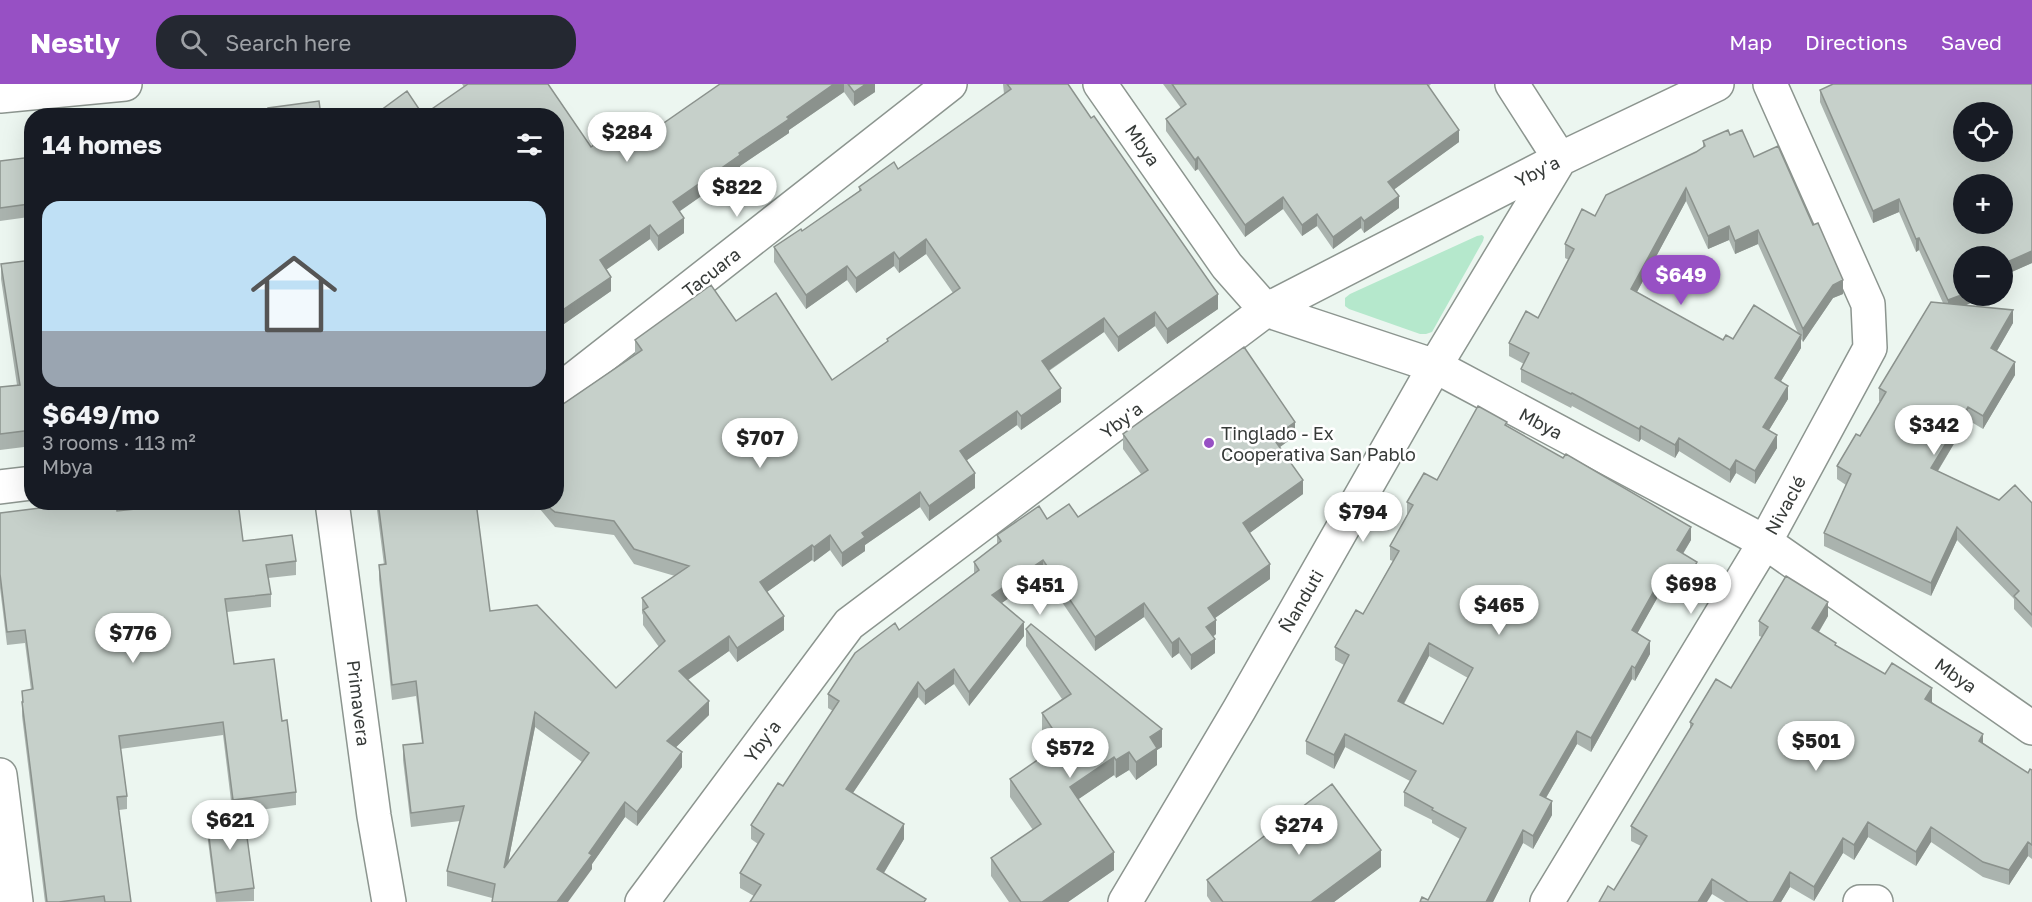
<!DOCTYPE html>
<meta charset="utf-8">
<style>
:root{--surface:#171b24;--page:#242831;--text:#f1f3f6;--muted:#9ea1a6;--line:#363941;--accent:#9750c4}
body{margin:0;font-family:"Golos Text",sans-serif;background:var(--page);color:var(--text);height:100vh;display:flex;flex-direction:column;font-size:22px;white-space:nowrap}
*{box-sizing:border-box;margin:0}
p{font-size:20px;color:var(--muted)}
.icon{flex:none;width:33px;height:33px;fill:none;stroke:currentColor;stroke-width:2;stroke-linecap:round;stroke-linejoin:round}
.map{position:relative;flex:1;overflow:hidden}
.panel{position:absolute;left:24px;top:24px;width:540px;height:402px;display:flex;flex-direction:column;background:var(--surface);border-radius:24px;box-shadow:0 6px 24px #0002}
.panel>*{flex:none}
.fabs{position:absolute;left:1953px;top:18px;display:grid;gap:12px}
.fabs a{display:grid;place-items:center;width:60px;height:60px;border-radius:50%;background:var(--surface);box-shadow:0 6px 24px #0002;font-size:30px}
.price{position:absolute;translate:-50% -51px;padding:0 14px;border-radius:21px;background:#fff;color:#222;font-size:20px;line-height:39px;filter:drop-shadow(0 2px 3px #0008)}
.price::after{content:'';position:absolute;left:50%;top:36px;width:18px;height:14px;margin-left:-9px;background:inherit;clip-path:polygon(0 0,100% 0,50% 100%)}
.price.selected{background:var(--accent);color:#fff}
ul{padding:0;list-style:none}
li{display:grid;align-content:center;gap:12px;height:318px;padding:0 18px}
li+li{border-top:2px solid var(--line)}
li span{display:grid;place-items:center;height:186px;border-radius:18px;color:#555}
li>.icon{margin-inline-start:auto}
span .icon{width:108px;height:108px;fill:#fffc;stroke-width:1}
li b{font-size:26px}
h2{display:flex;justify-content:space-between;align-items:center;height:72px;padding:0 18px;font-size:26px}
header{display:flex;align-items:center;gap:36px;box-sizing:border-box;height:84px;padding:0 30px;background:var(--accent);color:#fff}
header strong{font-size:28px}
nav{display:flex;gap:33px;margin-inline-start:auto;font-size:21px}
.search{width:420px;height:54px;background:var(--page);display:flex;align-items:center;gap:15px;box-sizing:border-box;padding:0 21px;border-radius:24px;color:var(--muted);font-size:22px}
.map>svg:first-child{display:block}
</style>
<header>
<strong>Nestly</strong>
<div class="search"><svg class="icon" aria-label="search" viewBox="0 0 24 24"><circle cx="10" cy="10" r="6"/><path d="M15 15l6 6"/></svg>Search here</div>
<nav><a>Map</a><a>Directions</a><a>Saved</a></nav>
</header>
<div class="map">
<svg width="2032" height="818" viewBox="0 0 2032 818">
<rect width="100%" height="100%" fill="#ecf6f0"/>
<path fill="#b5e8cc" d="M1482,151L1484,153L1483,157L1432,248L1426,250H1420L1349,225L1345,222V214L1350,210L1477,152Z"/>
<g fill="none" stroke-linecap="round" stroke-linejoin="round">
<defs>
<path id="street" d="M1100,0L1227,182L1266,226L1435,282L1765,458L2032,644
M556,309L950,0
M0,403L32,399
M332,418L374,732L389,818
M642,818L849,540L1266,226L1560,75L1717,0
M1125,818L1239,626L1435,282L1560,75L1512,0
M1547,818L1765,458L1870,264L1868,220L1770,0
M1860,818H1876"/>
<path id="secondary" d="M0,12L125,0
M0,691L16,818"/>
</defs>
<use href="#street" stroke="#8c958f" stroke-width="36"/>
<use href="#secondary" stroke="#8c958f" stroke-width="36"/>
<use href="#street" stroke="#fff" stroke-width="33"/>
<use href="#secondary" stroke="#fff" stroke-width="33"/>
</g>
<path fill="#aab3ae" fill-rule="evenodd" d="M462,0H548L591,63L620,62L655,45L720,0H875V8L854,22L844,8L789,46V49L740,82V85L679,127L684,149L658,167L650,155L606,186L611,207L564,240L556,228V32L423,31L464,3Z
M1003,0H1068L1218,225L1167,260L1155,242L1118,268L1104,248L1049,287L1061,318L1021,346L1017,341L967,376L975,404L929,437L920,423L865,461V467L842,483L830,466L814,478L812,476L767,508L784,546L737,578L729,567L688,596L709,631L676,663L682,683L637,742L625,733L592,780V785L492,814L447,802V787L460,737L411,743L403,676V661L422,659L416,612L392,616L379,496V481H384L376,418H476L490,527L616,604L659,563L643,541V531L642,529V514L675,492L634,480L614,451L555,443L534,418H556V325L635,270V256L736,237L832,296L887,258V255L953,209L926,170L899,189L894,182L856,209L847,196L806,225L774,178V163L802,147L859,107V103L898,85L1004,10ZM535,643L582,678L508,779Z
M1163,0H1431L1429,2L1459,58L1394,105L1399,124L1364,149L1361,144L1333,165L1317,142L1302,152L1283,125L1245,153L1198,85L1195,87L1166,47V35L1181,24Z
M2032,0V179L2009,189V202L1965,221L2013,239L1997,267L2015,291L1983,345L1968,336L1938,387L1999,416L2032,419V544L2014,525V515L1957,456L1931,512L1824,462V449L1846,401L1837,395V382L1860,352L1880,318L1879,317V304L1943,219L1919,166L1916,168L1899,128L1873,139L1820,18V6Z
M1730,51L1754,73L1843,210L1833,214L1803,258L1801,255V264L1781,297L1788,315L1769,346L1777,364L1755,400L1736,389L1730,399L1679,367L1675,374L1641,355L1639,358L1572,322L1571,324L1521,298V285L1524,280L1509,272V259L1538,234L1569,176L1565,174V160L1595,132L1703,64V57ZM1686,117L1708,165L1729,156L1735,170L1758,160L1798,249L1723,256L1637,208Z
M32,73V114H28L29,133L0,137V77Z
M32,176V362L0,366V303L17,301L1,195V180Z
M1507,342L1691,456L1683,470L1697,492L1684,514L1664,502L1637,549L1650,570L1635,597L1632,595L1591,668L1577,660L1546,714L1552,731L1533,765L1523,759L1493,818H1420L1428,816L1460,755L1432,739V736L1404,722V708L1410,697L1345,663L1334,685L1306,670V657L1344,581L1335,576V563L1363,530L1393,477L1390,476V462L1407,431V418L1437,396ZM1429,572L1468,594L1443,640L1404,620Z
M1123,350L1295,352L1280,363L1303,410L1249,449L1270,495L1215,534L1216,550L1213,553L1215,569L1191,586L1179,569L1172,574L1144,533L1095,567L1043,490L1001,519L1024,552L969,622L954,600L925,621L918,613L853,709L904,755L884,789L926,818L754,812L740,804V789L758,760L751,755V741L783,702L833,627L828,624V610L899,546L974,489V478L997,460V451L1047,435L1078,433L1141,390L1123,365Z
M71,418H116L117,427L243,457L296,477V491L268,494L271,510V523L227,528L234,580L282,637L296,708V721L244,728L254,804V817L216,818L206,742V729L232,725L223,651L120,665L127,712V725L119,726L131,818H45L22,632V607L31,606L25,559L7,561L0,504V429L71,420Z
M1828,532L1819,548L1836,562L1932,618L1983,659L2028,689L2032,686V775L2028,772L2009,801L1983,793L1931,758L1916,782L1868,753L1854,776L1843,769L1814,817L1790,803L1781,818H1725L1712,810L1614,806L1641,762L1631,757V742L1690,646V638L1731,604L1762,553L1759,552V537Z
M1026,545L1162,663L1157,666V681L1136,696L1129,686L1116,694L1114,691L1078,715L1114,786L1068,818H1009L991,792V774L1033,746L1010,713V695L1054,665L1042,647V629L1062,615L1026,562Z
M1381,783L1334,818H1211L1207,812V796Z"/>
<path fill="#8b928d" d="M834,0H844V8L789,46V49L740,82V85L673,132V118L787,33Z
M866,0H875V8L854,22V8Z
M1459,46V58L1388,110V98Z
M1198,73V85L1195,87V76Z
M1686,104V117L1631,219V205Z
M1399,112V124L1364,149V137Z
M1283,113V125L1245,153V141Z
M1899,115V128L1873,139V127Z
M1317,130V142L1302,152V141Z
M1361,133V144L1333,165V153Z
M684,134V149L658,167V152Z
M650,141V155L600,190V176Z
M1729,142V156L1708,165V152Z
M1758,146V160L1735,170V157Z
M1919,154V166L1916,168V155Z
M926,155V170L899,189V175Z
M2032,167V179L2005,191V179Z
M894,168V182L856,209V194Z
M847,182V196L806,225V211Z
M2009,190V202L2002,205V193Z
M611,193V207L564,240V225Z
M1843,196V210L1833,214L1803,258V245L1833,201Z
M1218,210V225L1167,260V245Z
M1964,210V212H1987L1948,229V216Z
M2013,226V239L1991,277V264Z
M1155,228V242L1118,268V253Z
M1104,234V248L1042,291V277Z
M1801,251V264L1775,307V294Z
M2015,278V291L1983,345V332Z
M1788,302V315L1763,356V343Z
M1061,304V318L1021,346V332Z
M1968,323V336L1931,398V384Z
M1017,327V341L960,381V367Z
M1295,338V352L1273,368V354Z
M1641,342V355L1639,358V345Z
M1777,351V364L1755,400V387Z
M1679,354V367L1675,374V361Z
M1736,376V389L1730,399V386Z
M975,389V404L929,437V422Z
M1303,396V410L1243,454V439Z
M920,408V423L865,461V467L842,483V469L862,449Z
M1691,443V456L1677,479V466Z
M1957,443V456L1931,512V499Z
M830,451V466L814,478V463Z
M812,461V476L760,513V498Z
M1043,476V490L992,526V511Z
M1697,478V492L1684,514V501Z
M1270,480V495L1208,539V524Z
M1664,489V502L1632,559V546Z
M1828,518V532L1812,559V544Z
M1144,519V533L1095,567V553Z
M784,532V546L737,578V564Z
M1216,536V550L1206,557V543Z
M1024,538V552L969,622V608Z
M729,552V567L679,602V587Z
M1179,554V569L1172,574V559Z
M1215,555V569L1191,586V571Z
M1650,557V570L1635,597V584Z
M1429,559V572L1398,630V617Z
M1632,582V595L1591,668V654Z
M954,585V600L925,621V607Z
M918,598V613L846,719V705Z
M1932,604V618L1925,629V615Z
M709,617V631L667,672V657Z
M535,628V643L504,799V784Z
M1162,645V663L1157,666V681L1136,696V678L1150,653Z
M1577,647V660L1540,724V711Z
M1345,650V663L1334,685V671Z
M1983,650V665L1979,657Z
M682,668V683L637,742V728Z
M1129,668V686L1116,694V676Z
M1114,673V691L1070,721V703Z
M1552,717V731L1533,765V752Z
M625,718V733L592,780V785L568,818H557L589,769Z
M1868,738V753L1854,776V761Z
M904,740V755L877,800V785Z
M1931,743V758L1916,782V768Z
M1523,746V759L1493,818H1486Z
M1843,754V769L1814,817V803Z
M2028,758V772L2009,801V786Z
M1381,766V783L1334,818H1311Z
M1114,768V786L1068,818H1042Z
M1790,788V803L1781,818H1773Z
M1712,795V810L1707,818H1698Z"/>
<path fill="#c6d0ca" stroke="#8b928d" stroke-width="1.5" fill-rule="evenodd" d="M468,0H548L591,63L610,49L620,62L651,40L655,45L720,0H834L787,33L789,35L739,69L740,71L673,118L684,134L658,152L650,141L600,176L611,193L564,225L556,214V32H373L407,7L423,31Z
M848,0H866L854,8Z
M1007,0H1068L1091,34L1094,32L1218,210L1167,245L1155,228L1118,253L1104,234L1042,277L1061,304L1021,332L1017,327L960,367L975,389L929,422L920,408L862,449L865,453L842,469L830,451L814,463L812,461L760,498L784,532L737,564L729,552L679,587L709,617L667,657L682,668L637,728L625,718L589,769L592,771L557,818H492L495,800L447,787L464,722L411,729L403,661L423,659L416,597L392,601L379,481L386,480L378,418H476L490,527L537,521L616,604L665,557L643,526L648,523L642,514L689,482L634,465L614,437L555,428L551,425L546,418H556V352H558L556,350V325L642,266L635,256L711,201L736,237L776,209L832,296L888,257L887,255L960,204L926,155L899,175L894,168L856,194L847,182L806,211L774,163L801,145L802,147L861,106L859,103L894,78L898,85L1011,5ZM535,628L589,669L504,784Z
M1172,0H1427L1459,46L1388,98L1399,112L1364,137L1361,133L1333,153L1317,130L1302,141L1283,113L1245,141L1198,73L1195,76L1166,35L1186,20Z
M1833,0H2032V167L2005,179L2009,190L2002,193V172H1964V210L1948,216L1919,154L1916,155L1899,115L1873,127L1820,6ZM1964,28H2002V68H1964ZM1964,100H2002V140H1964Z
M319,17L321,32H269L268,24Z
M1728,46L1730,51L1742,46L1754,73L1778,62L1813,141L1818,139L1843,196L1833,201L1803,245L1758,146L1735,157L1729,142L1708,152L1686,104L1631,205L1723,256L1726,251L1733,255L1754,221L1801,251L1775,294L1788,302L1763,343L1777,351L1755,387L1736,376L1730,386L1679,354L1675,361L1641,342L1639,345L1572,309L1571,310L1521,285L1529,269L1509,259L1526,227L1538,234L1574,165L1565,160L1582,125L1595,132L1606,111L1696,68L1705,62L1703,57Z
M32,73V101H27L29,120L0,124V77Z
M32,176V346L0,350V303L20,301L1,180Z
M1931,218L2013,226L1991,264L2015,278L1983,332L1968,323L1931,384L1999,416L2015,401L2032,419V531L2014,512L2019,507L1957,443L1931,499L1824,449L1851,390L1837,382L1856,350L1860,352L1886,308L1879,304Z
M1244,263L1295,338L1273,354L1303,396L1243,439L1270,480L1208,524L1216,536L1206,543L1215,555L1191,571L1179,554L1172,559L1144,519L1095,553L1043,476L992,511L1024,538L969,608L954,585L925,607L918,598L846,705L904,740L877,785L926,815L924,818H750L761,801L740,789L764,750L751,741L778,699L783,702L839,617L828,610L855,569L895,539L899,546L979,486L974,478L1001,457L997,451L1039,422L1047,435L1069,420L1078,433L1148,386L1123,350Z
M1478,322L1507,338L1505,341L1563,374L1566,370L1691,443L1677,466L1697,478L1684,501L1664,489L1632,546L1650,557L1635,584L1632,582L1591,654L1577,647L1540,711L1552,717L1533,752L1523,746L1486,818H1420L1422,813L1428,816L1466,744L1432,726L1433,724L1404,708L1416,687L1345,650L1334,671L1306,657L1349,571L1335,563L1356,526L1363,530L1399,467L1390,462L1413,421L1407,418L1424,389L1437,396ZM1429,559L1473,584L1443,640L1398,617Z
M71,418H116L117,427L202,418H238L243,457L292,451L296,477L266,481L271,510L225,515L234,580L274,575L282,637L287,636L296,708L233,716L223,638L119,652L127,712L117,713L131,818H105L104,812L59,818H47L22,618H23L22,607L33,605L25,546L7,548L0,490V429L72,420Z
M1786,492L1828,518L1812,544L1836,559L1835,561L1885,590L1892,579L1932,604L1925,615L1983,650L1979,657L2028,689L2030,685L2032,686V761L2028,758L2009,786L1983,778L1931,743L1916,768L1868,738L1854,761L1843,754L1814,803L1790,788L1773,818H1748L1712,795L1698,818H1599L1608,802L1614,806L1647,752L1631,742L1693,640L1690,638L1716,595L1731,604L1768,543L1759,537Z
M1031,540L1162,645L1150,653L1157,664L1136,678L1129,668L1116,676L1114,673L1070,703L1114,768L1042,818H1021L991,774L1041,740L1010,695L1062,659L1042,629L1071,610L1026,545Z
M1332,700L1381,766L1311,818H1223L1207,796Z
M243,724L254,804L216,809L206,729Z"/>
<circle fill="#9750c4" stroke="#fff" stroke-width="2" cx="1209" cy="359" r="6"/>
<g text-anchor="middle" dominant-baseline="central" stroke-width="5" stroke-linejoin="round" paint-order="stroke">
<g font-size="18" fill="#363a38" stroke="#fff">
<text transform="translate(1143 61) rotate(55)">Mbya</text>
<text transform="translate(1537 87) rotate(-27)">Yby'a</text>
<text transform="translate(711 188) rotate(-38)">Tacuara</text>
<text transform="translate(1121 336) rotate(-37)">Yby'a</text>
<text transform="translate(1541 339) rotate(28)">Mbya</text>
<text transform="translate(1785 421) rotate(-61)">Nivaclé</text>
<text transform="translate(1301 517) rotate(-60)">Ñanduti</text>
<text transform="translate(1956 591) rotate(35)">Mbya</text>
<text transform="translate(359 619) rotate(83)">Primavera</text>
<text transform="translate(762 657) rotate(-53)">Yby'a</text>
</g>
<g font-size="18" fill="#363a38" stroke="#fff" text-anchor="start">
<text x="1221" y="349">Tinglado - Ex<tspan x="1221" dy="21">Cooperativa San Pablo</tspan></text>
</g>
</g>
</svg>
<div class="fabs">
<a><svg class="icon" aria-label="locate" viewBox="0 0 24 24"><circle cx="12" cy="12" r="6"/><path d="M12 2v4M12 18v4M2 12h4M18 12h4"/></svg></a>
<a>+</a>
<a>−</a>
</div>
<b class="price" style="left:627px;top:79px">$284</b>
<b class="price" style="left:737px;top:134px">$822</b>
<b class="price selected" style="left:1681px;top:222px">$649</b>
<b class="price" style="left:1934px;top:372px">$342</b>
<b class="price" style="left:760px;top:385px">$707</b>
<b class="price" style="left:1363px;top:459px">$794</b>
<b class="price" style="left:1691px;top:531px">$698</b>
<b class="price" style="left:1040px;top:532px">$451</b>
<b class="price" style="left:1499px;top:552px">$465</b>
<b class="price" style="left:133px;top:580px">$776</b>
<b class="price" style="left:1816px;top:688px">$501</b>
<b class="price" style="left:1070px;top:695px">$572</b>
<b class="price" style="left:230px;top:767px">$621</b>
<b class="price" style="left:1299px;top:772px">$274</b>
<section class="panel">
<h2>14 homes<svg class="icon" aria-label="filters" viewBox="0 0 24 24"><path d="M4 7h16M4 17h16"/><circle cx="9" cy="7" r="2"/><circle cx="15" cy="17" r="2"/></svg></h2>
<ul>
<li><span style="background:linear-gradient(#bfe0f5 70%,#9aa5b1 0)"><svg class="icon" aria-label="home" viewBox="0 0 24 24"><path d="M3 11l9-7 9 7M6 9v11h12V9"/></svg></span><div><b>$649/mo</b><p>3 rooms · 113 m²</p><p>Mbya</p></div></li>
</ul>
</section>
</div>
